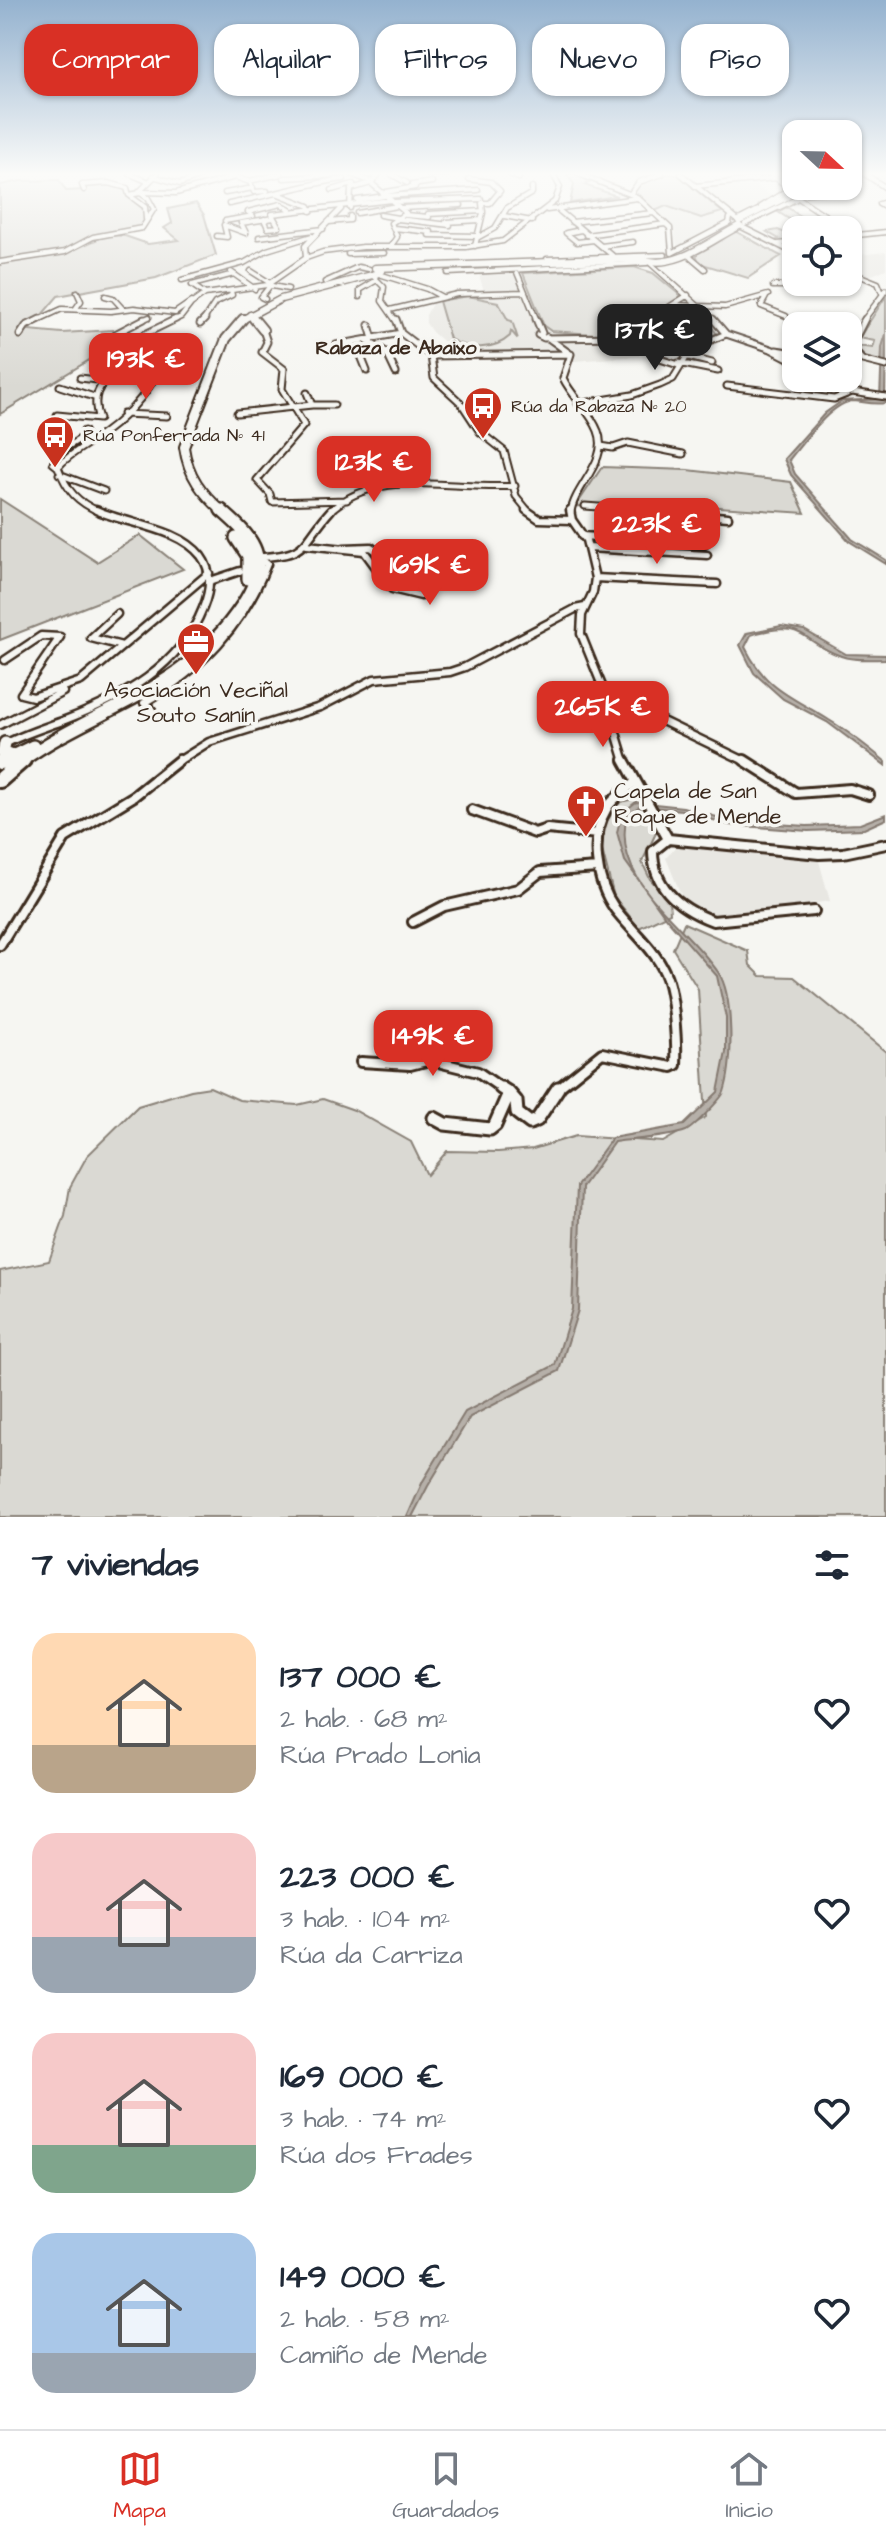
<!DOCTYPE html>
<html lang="es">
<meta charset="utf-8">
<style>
:root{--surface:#fff;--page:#f2f2f3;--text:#1f2937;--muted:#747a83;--line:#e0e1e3;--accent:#d93025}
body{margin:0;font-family:"Architects Daughter",sans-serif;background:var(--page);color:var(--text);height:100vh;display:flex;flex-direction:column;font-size:30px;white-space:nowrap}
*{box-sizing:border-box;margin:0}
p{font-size:26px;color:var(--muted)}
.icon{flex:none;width:44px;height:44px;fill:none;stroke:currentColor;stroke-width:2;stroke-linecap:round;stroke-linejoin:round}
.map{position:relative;height:1517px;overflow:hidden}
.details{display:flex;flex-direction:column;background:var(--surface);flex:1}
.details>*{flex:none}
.guide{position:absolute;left:24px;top:24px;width:838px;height:72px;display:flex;gap:16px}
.needle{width:52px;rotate:112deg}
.tools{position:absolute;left:782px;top:120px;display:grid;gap:16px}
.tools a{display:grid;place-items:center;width:80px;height:80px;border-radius:16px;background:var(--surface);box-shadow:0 2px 6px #0004;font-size:40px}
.price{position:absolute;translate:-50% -68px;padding:0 18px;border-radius:16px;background:var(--accent);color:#fff;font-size:26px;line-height:52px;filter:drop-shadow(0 2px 4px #0008)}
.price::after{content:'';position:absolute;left:50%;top:48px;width:24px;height:18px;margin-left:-12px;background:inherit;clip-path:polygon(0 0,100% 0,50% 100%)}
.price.on{background:#222;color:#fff}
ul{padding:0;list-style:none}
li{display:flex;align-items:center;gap:24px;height:200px;padding:0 32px}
li span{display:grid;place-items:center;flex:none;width:224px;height:160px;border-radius:24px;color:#555}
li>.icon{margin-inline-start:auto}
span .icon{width:96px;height:96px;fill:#fffc;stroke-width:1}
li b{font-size:34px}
h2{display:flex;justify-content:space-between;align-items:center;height:96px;padding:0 32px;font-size:34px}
.tag{padding:0 28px;border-radius:24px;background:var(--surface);box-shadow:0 2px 6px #0004;font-size:28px;line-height:72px}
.tag.on{background:var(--accent);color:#fff}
.dock{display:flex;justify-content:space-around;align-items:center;height:112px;border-top:2px solid var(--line);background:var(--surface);font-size:22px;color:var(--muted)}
.dock a{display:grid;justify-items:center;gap:4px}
.dock .on{color:var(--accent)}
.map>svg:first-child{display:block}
</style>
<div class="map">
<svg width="886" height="1517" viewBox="0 0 886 1517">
<rect width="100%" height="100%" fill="#f6f6f2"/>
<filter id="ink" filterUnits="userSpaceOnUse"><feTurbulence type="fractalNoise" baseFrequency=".0125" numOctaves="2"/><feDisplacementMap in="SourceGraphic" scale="16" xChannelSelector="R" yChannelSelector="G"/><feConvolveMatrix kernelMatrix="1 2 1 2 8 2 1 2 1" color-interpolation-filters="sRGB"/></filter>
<g filter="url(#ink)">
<path fill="#e8e7e2" d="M666,174H679L728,217L727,224L684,248L677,247L674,230L633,193L652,177Z
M752,182L773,197L737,216L703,187Z
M886,252V269L870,276L859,272L863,270L848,263V256Z
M635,267L649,271L694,305L719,334L707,337L659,326L642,333L639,356L574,361L575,353L457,354L432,332L426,323V315L434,300L485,294L479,275Z
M675,847L819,861L830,901L715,918L682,897L666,858Z"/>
<path fill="#dad9d3" stroke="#8a8278" stroke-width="2" d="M566,174H576L591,182L584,185L617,196L570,203L574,184Z
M667,174L678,175L722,212L701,218L666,206L655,211L633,193L641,182Z
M59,180L66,191L83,190L82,185C122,180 124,189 151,213L144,225L130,232L103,234L65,252L28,259L66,253L107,235L125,236L148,244L179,240L164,228L172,223L168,209L196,203L204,215L216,255L156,278L58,296L29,330L62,333L113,330V339L119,342L0,414V263L25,259L0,262V185L21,181Z
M787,207L804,219L831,220L845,230C829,230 804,217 796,230V240L778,242L775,241L779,239L767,232L778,230L795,237L788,232L794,231L788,226L797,224L778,212Z
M735,231L781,256L748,278L699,263L696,253Z
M634,267L653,273L681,296L622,336L551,331L544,326L523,273Z
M468,296L498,302L508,320L512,321L518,339L511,331L510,336C494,351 468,350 450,339L439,301Z
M886,296V365L866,359L856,346L873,348L875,341L859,338Z
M680,307L698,310L717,334L707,336L653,324Z
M602,467L688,470L791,482L805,513L690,505L689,513L576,506Z
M0,499L97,562L140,535L183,569L0,640Z
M634,799L656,833L642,862L650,879L669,900L670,913L639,928L614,897L598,834L620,802Z
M684,923L748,951L750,965L761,976L794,977L886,1052V1517H0V1271L49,1261L65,1216L70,1187L87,1156L138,1106L191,1090L210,1087L239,1100L297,1105L323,1099L354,1110L411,1142L427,1175L447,1151L498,1152L533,1149L576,1136L663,1142L706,1117L698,989L673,949Z"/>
<path fill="#b6b0a9" stroke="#857a71" stroke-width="2" d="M886,334L885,403C873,405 865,402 854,401C832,401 802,444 789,460L795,474L852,539L886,560V564L849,541L791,475L784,459L825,413L842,401L880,399L882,347Z
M781,626L804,630L846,654L886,655V659C872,659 854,661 841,656C800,642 806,618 751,635L745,647C766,690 791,696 829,720C849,732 868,747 886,762V766L827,722L783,699L754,673L740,645L747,633Z
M636,802L683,807L730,821L807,826L860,824L886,814V819L864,829L808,831L729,825L682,810L640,806L627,815C610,882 685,923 718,972C734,995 733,1065 724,1092C722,1098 693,1128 686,1131C668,1138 634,1139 614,1142L582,1187L578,1310L559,1371L470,1417L428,1486L412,1517H407L423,1481L465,1412L555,1365L572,1309L577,1186L612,1138L684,1125L718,1092L726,1052V1018L717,976L666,918L625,861L617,832L622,813Z"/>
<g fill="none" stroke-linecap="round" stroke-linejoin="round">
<defs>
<path id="street-far4" d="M130,174L147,181
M226,174L250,182L254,192L267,191
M351,174L372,182
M391,174L407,183
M427,174H448
M509,174L519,178
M579,174L637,197L670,228L672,253
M681,174L736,219
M785,174L796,182
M865,174L886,188
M153,176L180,184L206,174
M284,178L335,175
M469,179L491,182L500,191L490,203H482L483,213L475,246
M249,181L281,174
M371,183L406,213L391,223L397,237L390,247
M412,185L432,182
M848,185L858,184
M695,186L776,178
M84,190L82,185L109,183L127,188L129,195L140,193
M332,190L353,184
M144,192L176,193L235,177
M386,192L415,187
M225,193L253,188
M276,193L309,206L311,211
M631,193L639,182L662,174
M800,194L842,190L833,191
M129,195L145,207L146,219
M385,196L478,190
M797,197L855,235
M357,200L385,196
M393,202L481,199
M886,202L879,204L886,208
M229,204C268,196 304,184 344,179
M761,207L786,191L784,184L770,174
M350,208L351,189L371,183L379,174
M401,208L461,205
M557,209L613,256
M547,210L637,198
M357,213L397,206
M380,215L398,218
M405,215L429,217L428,214L483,211
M504,216L532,221
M264,219L268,228L279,227L274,218
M398,219L450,225
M225,221L253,216L248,212L281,204L290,209
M329,222L350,220V216
M446,222L480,220
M572,222L653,213
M745,224L796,199L801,192L799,186
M740,226L796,254
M394,228L431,232
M581,230L566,233L577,242L594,240
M246,233L241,223L274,218L272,214L391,200
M429,235L477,236
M586,235L665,224
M217,236L227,237L224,225L246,233
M848,236L886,232
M259,237L323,229
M477,238L495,228L507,208L532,193V187
M778,244L796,242
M601,246L633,242
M672,253L729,223L730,218
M348,254L384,253
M691,257L705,269
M306,258L305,246L341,209
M547,259L665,255
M0,262L65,252L93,237L142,228L154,209L148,198L139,192L157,174
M650,263L715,321
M796,267L792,271L796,276
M516,270L537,321
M251,271L270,283
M848,271L878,283L882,293
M231,272L255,289
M448,273L647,263
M379,274L427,289L442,297
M372,275L384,287L382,301L396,321
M182,280L244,263L267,250L312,236
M325,282L358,267L369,269
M267,285L288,289
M773,286H789L797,282
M205,294L192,285L234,274
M105,296L113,298L123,309
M360,297V290L377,280
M766,297L761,306L786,316
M265,299L261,297L269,287L267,285
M674,305L725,307L768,295
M76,308L81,301L77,292
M390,310L457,294L524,292
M36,321L62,309L111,311L134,308L175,313L191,302
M140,321L149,317
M172,321L181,317L191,304L205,294L267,285L306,258L323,252L363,247H466L503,241L555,201L560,187L553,174
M203,321L215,303L232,295L231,291
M647,321L688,295
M863,321L886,290"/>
<path id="street-far3" d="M396,319L401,333L431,356L434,378L461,403L480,432L504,451L516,496L529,512
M536,319L542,333
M713,319L726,334
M865,319L851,347L862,360L886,366
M200,324L205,319
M369,325L373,339
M263,330L267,342L262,352L284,369L282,389L304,425L257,480L270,494L272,502L347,500
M726,334L771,349L796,362
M20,335L26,326L40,319
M538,335L544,338L623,337L650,319
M547,337L569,353
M367,341L386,352L396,373
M142,343L117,333L144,319
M348,343L361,356L367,371
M336,345L401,333
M674,347L690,351
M776,350L796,353
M431,356L571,354
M685,356L712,363
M660,359L678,365
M678,363L718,371
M80,378L106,381
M828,378L852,392L886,397
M60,386L94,397
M727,386L834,399L852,392
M578,404L632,395L660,385L673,379L692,348L726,334
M312,405H334
M237,413L312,405L307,393
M123,414L167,416
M57,415L99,419C84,378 124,371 153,357H157L158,363
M601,446L613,448L628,443L683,454
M58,467L53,463L67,447L86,435L84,431
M59,474L104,491
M585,506L666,512
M100,512C77,502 67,491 58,467C71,452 88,445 104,433C126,417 161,383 161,353L142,343L141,336L176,319
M329,512C377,466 456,491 515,486
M571,512C574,487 610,460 598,431C591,412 572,397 563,378L571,354"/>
<path id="street-far2" d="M526,510L539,519L572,520
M570,510L572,520L586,540L595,578L593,592L582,615L581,634L602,686L625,762
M640,510L728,517
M582,536L705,544
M307,545L364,551L392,589L421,596L429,588L371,547L344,548
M588,548L707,555
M257,557C310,556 301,543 331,510
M595,578L717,584
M210,581L240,571
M117,614L91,638L122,646
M5,660L41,636L60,637L21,694L33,697L81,681L209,573
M607,707L656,718L747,762
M152,710L144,703C201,669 243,627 267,564L259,558
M0,725L63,692
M3,745C23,734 44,728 65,720C122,698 180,667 203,608C210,591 213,572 201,556C178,527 128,525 96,510
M177,762L209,742L320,707L374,679L450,672L465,667L575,609L585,607"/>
<path id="street-far1" d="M624,760L668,839
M744,760L796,793L850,789L869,795
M472,810L535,833L547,829L598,834
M668,839L653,851C653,888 681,909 713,921L814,911
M668,839L819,854L843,853L886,844
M413,922L444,906L518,889L540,872L598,868
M0,945L65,838L134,796L179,760
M361,1062L410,1065L430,1060L478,1072L504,1090
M556,1090L602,1053L672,1067L676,1065C677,1043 674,992 665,973C654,948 631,930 615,909C596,882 589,838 607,808C612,799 626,790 634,783"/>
<path id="street" d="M501,1088L509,1093
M434,1118L445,1124L490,1129L495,1125L509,1093L516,1101L517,1113L530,1123L537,1120L558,1088"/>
<path id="primary-far3" d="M739,221L788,196L790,185L776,174
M642,259C675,271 711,240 739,226
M375,268L643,259
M250,315L255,321
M240,321L281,299L376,274L382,271L379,269"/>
<path id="primary-far2" d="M254,319L263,330
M223,512C202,493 188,476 184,447L226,339L243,319"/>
<path id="primary-far1" d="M236,538L248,556V579
M5,743L3,753L15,755
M0,762L33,746
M20,762C99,705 184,694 243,604C254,587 263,566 254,547C247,532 233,521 221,510"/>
<path id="primary" d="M0,762L4,760
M0,780L23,760"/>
</defs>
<use href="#street-far4" stroke="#3b2a1e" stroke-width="7"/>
<use href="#street-far3" stroke="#3b2a1e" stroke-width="9"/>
<use href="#street-far2" stroke="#3b2a1e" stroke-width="11"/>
<use href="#street-far1" stroke="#3b2a1e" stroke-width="14"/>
<use href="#street" stroke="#3b2a1e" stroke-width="17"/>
<use href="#primary-far3" stroke="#3b2a1e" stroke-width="9"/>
<use href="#primary-far2" stroke="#3b2a1e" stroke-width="12"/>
<use href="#primary-far1" stroke="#3b2a1e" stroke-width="16"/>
<use href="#primary" stroke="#3b2a1e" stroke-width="20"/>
<use href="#street-far4" stroke="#f6f6f2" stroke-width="4"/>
<use href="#street-far3" stroke="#f6f6f2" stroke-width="5"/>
<use href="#street-far2" stroke="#f6f6f2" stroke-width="6"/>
<use href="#street-far1" stroke="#f6f6f2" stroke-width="8"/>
<use href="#street" stroke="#f6f6f2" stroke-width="11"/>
<use href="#primary-far3" stroke="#f6f6f2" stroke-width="6"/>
<use href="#primary-far2" stroke="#f6f6f2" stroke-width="8"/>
<use href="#primary-far1" stroke="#f6f6f2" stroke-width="11"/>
<use href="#primary" stroke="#f6f6f2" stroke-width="14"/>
</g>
</g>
<linearGradient id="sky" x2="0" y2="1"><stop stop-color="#94b2cf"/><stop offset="0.45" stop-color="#fbfbf9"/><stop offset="1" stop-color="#fbfbf9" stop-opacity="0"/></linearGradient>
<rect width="886" height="387" fill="url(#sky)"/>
<defs>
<symbol id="bus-pin" viewBox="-11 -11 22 30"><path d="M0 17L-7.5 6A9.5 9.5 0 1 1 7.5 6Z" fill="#c8321e" stroke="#f6f6f2"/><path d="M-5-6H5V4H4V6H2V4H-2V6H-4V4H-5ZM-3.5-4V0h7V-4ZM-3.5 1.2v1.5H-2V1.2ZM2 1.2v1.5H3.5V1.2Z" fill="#fff"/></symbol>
<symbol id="office-pin" viewBox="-11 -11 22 30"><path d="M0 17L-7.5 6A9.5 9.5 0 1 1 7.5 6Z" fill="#c8321e" stroke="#f6f6f2"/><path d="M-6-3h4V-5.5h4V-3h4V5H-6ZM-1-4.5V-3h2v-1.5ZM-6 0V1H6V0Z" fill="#fff"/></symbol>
<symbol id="church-pin" viewBox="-11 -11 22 30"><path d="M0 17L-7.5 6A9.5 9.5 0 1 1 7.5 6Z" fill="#c8321e" stroke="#f6f6f2"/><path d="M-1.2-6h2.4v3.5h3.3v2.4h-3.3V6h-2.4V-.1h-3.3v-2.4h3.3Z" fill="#fff"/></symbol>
</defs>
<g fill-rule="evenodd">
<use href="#bus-pin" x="461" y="384" width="44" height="60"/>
<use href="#bus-pin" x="33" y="413" width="44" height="60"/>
<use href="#office-pin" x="174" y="620" width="44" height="60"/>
<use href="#church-pin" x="564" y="782" width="44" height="60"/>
</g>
<g text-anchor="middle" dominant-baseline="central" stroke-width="7" stroke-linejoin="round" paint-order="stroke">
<g font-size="18" fill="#3b2a1e" stroke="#f6f6f2" text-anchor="start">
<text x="511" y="406">Rúa da Rabaza Nº 20</text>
<text x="83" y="435">Rúa Ponferrada Nº 41</text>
</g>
<g font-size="20" font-weight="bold" fill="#3b2a1e" stroke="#f6f6f2">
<text x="396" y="348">Rabaza de Abaixo</text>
</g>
<g font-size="22" fill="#3b2a1e" stroke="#f6f6f2">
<text x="196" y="690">Asociación Veciñal<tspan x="196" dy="25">Souto Sanín</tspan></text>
<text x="614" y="791" text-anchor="start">Capela de San<tspan x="614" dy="25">Roque de Mende</tspan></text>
</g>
</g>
</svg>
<div class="tools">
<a><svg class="needle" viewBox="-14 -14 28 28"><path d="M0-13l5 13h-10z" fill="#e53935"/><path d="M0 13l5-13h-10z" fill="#747a83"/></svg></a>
<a><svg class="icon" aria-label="locate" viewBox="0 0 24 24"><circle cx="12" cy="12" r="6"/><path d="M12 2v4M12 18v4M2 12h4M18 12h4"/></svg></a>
<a><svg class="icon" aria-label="layers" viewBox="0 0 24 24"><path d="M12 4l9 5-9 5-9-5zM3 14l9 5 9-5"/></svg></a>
</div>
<b class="price on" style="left:655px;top:372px">137K €</b>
<b class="price" style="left:146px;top:401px">193K €</b>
<b class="price" style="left:374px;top:504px">123K €</b>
<b class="price" style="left:657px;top:566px">223K €</b>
<b class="price" style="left:430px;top:607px">169K €</b>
<b class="price" style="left:603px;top:749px">265K €</b>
<b class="price" style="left:433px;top:1078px">149K €</b>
<div class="guide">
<a class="tag on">Comprar</a>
<a class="tag">Alquilar</a>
<a class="tag">Filtros</a>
<a class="tag">Nuevo</a>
<a class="tag">Piso</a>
</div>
</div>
<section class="details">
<h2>7 viviendas<svg class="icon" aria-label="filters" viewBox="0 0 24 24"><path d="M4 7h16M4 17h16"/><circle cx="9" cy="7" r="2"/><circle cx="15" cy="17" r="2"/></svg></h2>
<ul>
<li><span style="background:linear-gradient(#ffd9b3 70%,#b9a48a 0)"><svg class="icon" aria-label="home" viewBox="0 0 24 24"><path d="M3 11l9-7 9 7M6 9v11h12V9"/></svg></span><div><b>137 000 €</b><p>2 hab. · 68 m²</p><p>Rúa Prado Lonia</p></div><svg class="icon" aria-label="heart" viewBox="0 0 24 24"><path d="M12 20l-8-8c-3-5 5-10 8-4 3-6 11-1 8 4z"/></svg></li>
<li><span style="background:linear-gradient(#f6c9c9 65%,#9aa5b1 0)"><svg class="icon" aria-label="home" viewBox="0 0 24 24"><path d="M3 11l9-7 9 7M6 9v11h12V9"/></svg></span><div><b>223 000 €</b><p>3 hab. · 104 m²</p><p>Rúa da Carriza</p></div><svg class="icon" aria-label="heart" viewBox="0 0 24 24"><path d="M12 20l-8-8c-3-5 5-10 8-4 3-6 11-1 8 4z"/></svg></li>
<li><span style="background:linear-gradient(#f6c9c9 70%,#7fa58c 0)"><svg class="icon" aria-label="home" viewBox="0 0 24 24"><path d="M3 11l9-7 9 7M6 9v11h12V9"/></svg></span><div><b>169 000 €</b><p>3 hab. · 74 m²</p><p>Rúa dos Frades</p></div><svg class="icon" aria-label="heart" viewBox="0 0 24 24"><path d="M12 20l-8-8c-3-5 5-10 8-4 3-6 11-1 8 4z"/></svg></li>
<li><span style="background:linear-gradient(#a9c7e8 75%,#9aa5b1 0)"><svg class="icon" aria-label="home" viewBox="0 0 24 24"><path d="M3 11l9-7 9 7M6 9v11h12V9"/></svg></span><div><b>149 000 €</b><p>2 hab. · 58 m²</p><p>Camiño de Mende</p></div><svg class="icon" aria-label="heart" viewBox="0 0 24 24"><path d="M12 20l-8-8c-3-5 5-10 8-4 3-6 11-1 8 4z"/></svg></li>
</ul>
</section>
<nav class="dock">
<a class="on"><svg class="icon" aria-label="map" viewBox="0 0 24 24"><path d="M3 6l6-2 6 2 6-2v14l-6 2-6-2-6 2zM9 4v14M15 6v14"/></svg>Mapa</a>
<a><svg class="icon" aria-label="saved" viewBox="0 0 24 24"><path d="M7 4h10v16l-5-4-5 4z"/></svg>Guardados</a>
<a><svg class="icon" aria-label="home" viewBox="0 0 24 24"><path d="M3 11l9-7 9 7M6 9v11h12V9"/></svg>Inicio</a>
</nav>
